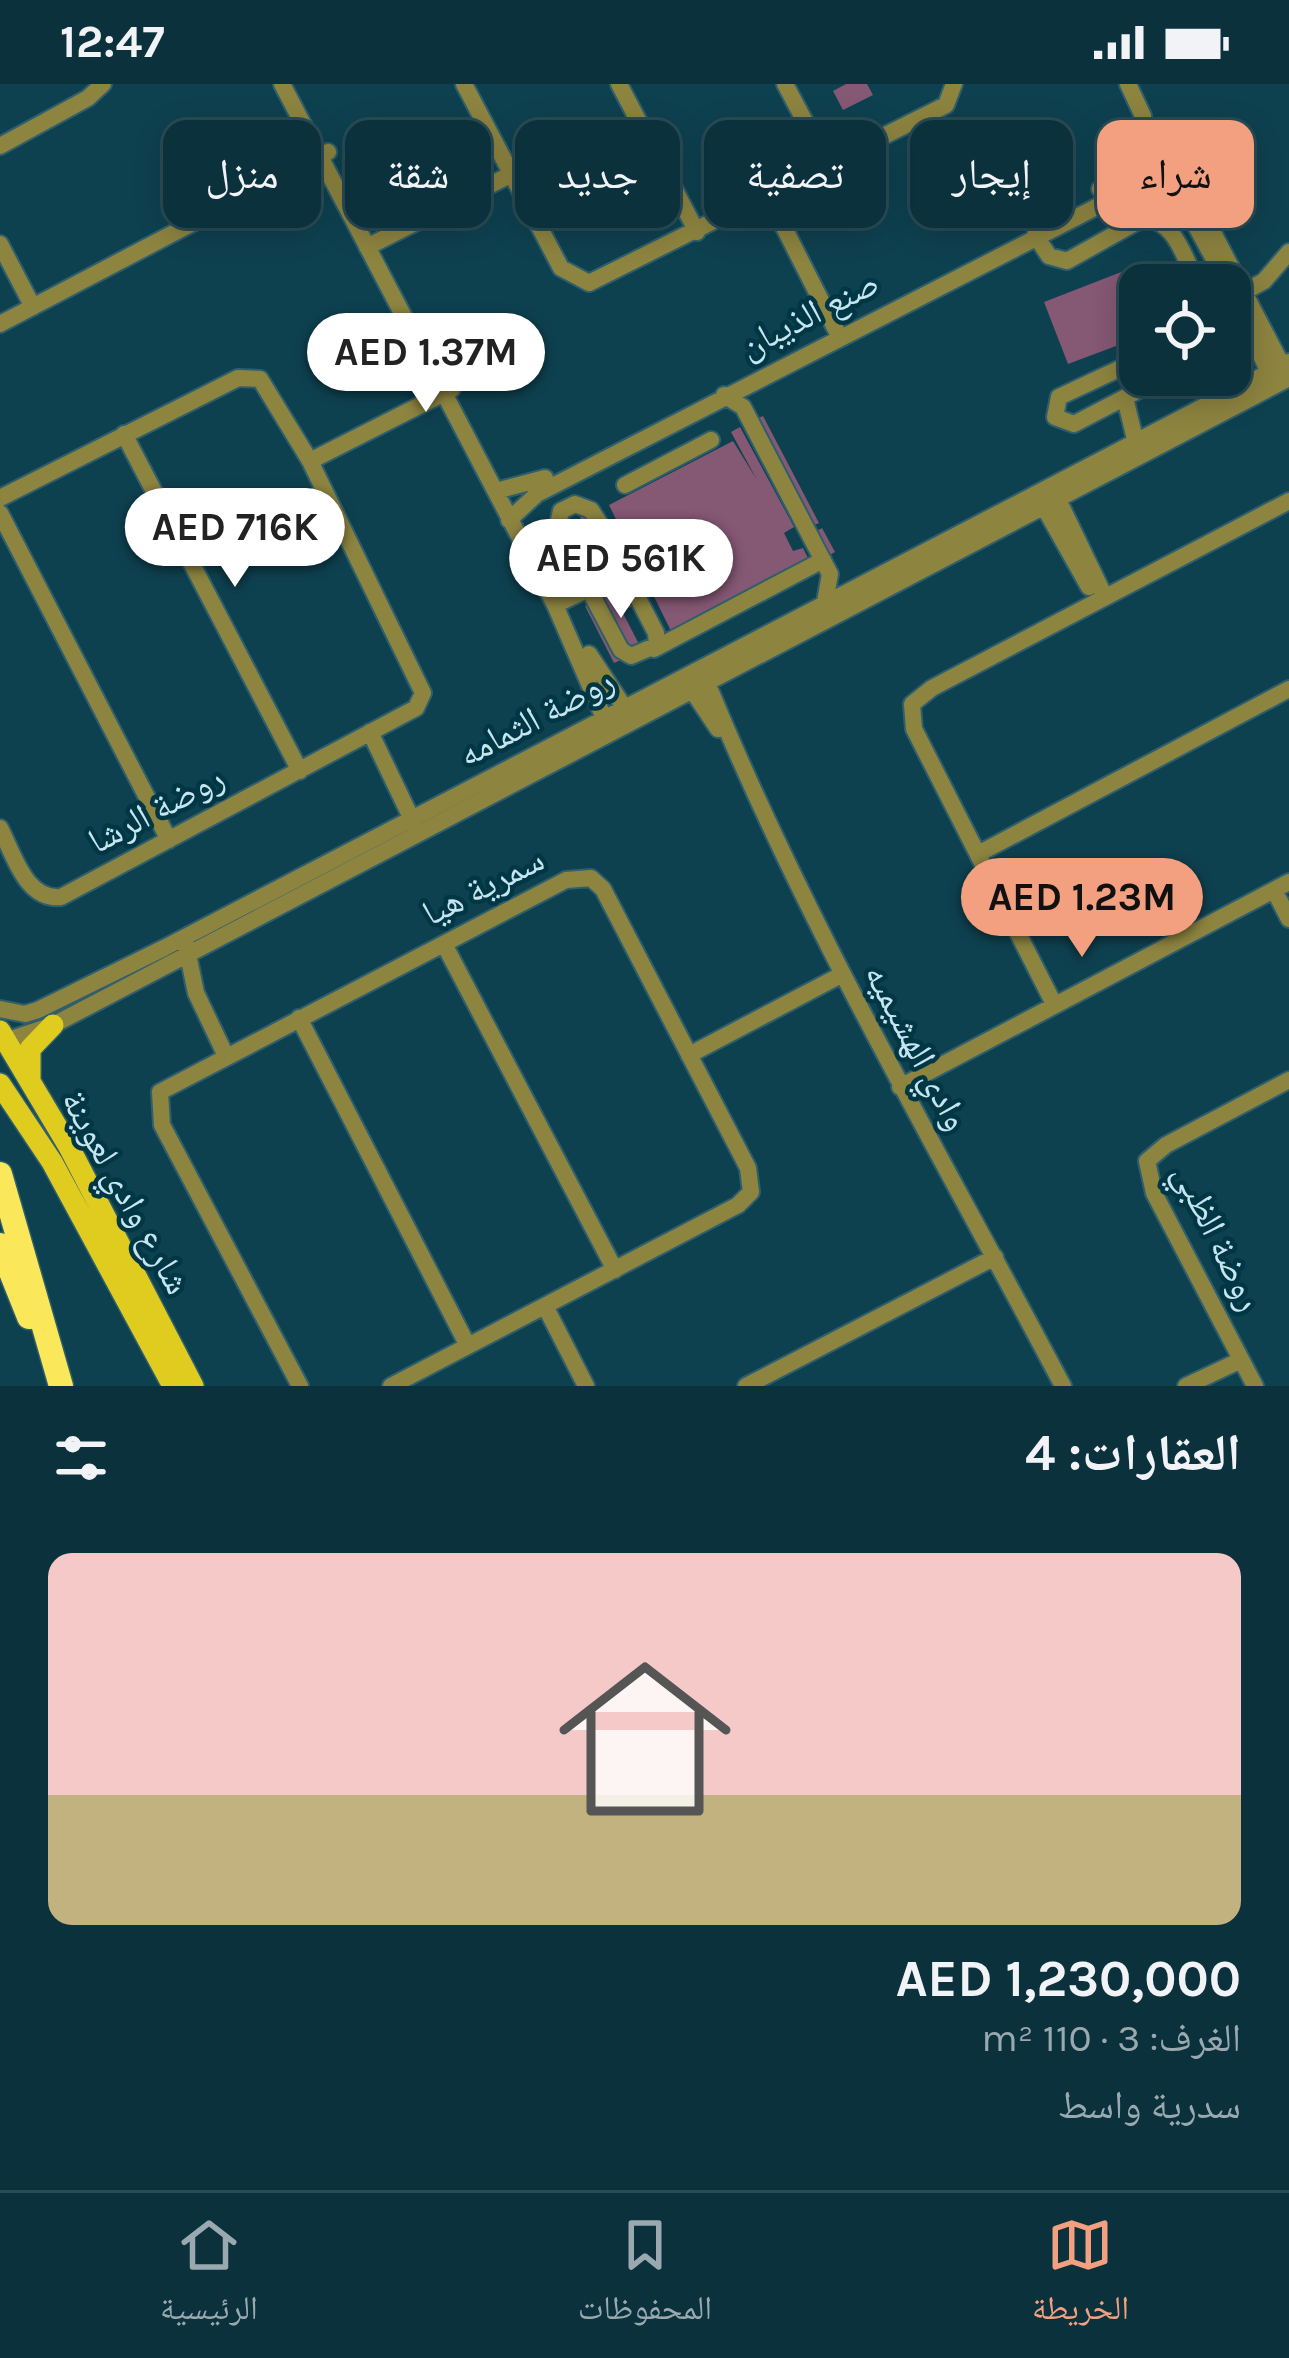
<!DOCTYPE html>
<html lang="ar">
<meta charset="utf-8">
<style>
:root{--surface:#0a313c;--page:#183d47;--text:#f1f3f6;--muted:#99a9af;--line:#2a4c56;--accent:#f2a080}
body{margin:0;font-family:Karla,"Noto Naskh Arabic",sans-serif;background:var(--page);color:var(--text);direction:rtl;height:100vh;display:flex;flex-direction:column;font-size:45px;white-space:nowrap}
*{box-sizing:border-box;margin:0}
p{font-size:39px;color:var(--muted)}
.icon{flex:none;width:66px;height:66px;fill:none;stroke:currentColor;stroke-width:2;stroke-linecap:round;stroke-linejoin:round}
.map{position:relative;height:1302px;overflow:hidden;direction:ltr}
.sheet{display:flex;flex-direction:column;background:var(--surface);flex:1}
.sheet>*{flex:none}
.top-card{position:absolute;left:36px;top:36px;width:1218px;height:108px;direction:rtl;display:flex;gap:24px}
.tools{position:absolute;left:1119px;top:180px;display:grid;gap:24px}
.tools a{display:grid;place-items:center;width:132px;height:132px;border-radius:24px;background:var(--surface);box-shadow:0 6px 30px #0003,0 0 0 3px var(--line);font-size:60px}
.price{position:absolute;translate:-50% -102px;padding:0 27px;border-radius:42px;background:#fff;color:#222;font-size:39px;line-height:78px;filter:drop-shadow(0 3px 6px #0008)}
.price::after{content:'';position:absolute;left:50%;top:72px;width:36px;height:27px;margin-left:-18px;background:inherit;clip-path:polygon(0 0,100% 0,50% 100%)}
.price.selected{background:var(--accent);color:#111}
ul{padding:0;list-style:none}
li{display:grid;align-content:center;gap:24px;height:636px;padding:0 48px}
li span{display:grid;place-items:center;height:372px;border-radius:24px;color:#555}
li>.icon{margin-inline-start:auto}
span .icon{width:216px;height:216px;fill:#fffc;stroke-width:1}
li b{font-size:51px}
h2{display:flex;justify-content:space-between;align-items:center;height:144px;padding:0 48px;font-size:51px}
.pill{padding:0 42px;border-radius:24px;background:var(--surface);box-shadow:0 6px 30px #0003,0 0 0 3px var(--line);font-size:42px;line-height:108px}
.pill.selected{background:var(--accent);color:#111}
.status{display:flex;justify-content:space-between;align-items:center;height:84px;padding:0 60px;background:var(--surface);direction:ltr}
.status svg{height:33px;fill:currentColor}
.tabs{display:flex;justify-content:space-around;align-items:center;height:168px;border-top:3px solid var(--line);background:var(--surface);font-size:33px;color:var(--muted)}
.tabs a{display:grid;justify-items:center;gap:6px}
.tabs .selected{color:var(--accent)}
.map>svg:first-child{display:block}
</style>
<div class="status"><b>12:47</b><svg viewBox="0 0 49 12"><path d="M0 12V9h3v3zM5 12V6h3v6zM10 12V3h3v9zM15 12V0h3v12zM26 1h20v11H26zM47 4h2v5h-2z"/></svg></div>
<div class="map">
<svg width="1289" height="1302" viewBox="0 0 1289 1302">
<rect width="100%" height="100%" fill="#0e4150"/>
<path fill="#855874" d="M846,0H867L873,11L843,26L833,7Z
M1147,178L1156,201H1140V253L1068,280L1044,218Z
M763,332L819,439L810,443L754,336Z
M740,343L794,443L784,449L793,467L803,464L809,476L671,547L609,421L733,357L757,396L731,348Z
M589,428L637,520L628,524L580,433Z
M577,440L606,498L598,502L568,445Z
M822,444L835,468L826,473L813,449Z
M553,449L582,501L572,506L544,453Z
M611,506L641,564L632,568L602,511Z
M594,518L623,575L614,579L585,522Z"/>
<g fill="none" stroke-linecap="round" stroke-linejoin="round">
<defs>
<path id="minor" d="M282,0L555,521L607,641
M464,0L561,184L589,199L946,21L954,0
M619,0L697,148
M785,0L828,81
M1128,0L1143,32L1142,66
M0,62L88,14L103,0
M1180,85L1285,287
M1157,100L1173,95L1181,79L1179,68L1164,57L1142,66L1140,88L1185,122L1228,201
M1100,105L1138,77
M768,112L839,252
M1035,151L1049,172L1067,177L1142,135C1175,133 1185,176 1198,201
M0,160L33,223
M367,163L510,91
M1230,205L1273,297
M1246,207L1264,197L1289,168
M0,240L328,68
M1140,275L1059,313L1055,333L1074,340L1168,291
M1199,291L1219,314
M724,311L743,323L830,490L825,518
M1125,314L1136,359
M124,350L300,687
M310,377L452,305
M625,401L711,356
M1053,405L1105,513
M496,407L545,394
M0,414L238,294L260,295L310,377L423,609L416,624L61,813C26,817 14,771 0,744
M1040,416L1089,503
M575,420L591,426L598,437L656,549L657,561L631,572L621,566L557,445L561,427Z
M0,429L169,756
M509,436L537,410L1147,97
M555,521L588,505
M654,565L823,476
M589,570L628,629
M704,591C804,838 939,1067 1063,1302
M686,597L718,645
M370,648L416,744
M978,770L1289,605
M1274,806L1289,835
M444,860L615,1186
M186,861L196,909L226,972
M1054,920L914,645L912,620L932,604L1289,417
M0,925L25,930L38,926L164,864L1289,278
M299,934L468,1262
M5,957L53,941L1289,294
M689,971L841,891
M900,1003L1289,798
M545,1222L586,1302
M300,1302L162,1041L160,1008L566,796L591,794L603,805L748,1084L751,1108L738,1121L391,1302
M746,1302L995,1173
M1186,1302L1241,1276
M1255,1302L1154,1109L1147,1077L1166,1061L1289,996"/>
<path id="major" d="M0,947L69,1063L193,1302
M30,996V965L53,941
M0,1000L52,1078L173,1302"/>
<path id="highway" d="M0,1090L61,1302
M0,1161L29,1233"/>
</defs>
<use href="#minor" stroke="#2f5f6d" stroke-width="20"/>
<use href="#major" stroke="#2f5f6d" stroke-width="24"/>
<use href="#highway" stroke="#2f5f6d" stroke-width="27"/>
<use href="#minor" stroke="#8d8440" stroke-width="16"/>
<use href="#major" stroke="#e0cc1e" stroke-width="21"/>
<use href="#highway" stroke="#fae85a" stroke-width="24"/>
</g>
<g text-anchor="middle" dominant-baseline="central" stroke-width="9" stroke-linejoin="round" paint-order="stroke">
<g font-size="36" fill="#c6e5f1" stroke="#003745">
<text transform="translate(809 230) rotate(-27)">صنع الذيبان</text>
<text transform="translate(536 633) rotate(-28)">روضة الثمامه</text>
<text transform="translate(156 725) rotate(-28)">روضة الرشا</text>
<text transform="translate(483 802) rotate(-27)">سمرية هيا</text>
<text transform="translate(917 963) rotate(62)">وادي الهشيميه</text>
<text transform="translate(126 1108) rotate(61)">شارع وادي لعوينة</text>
<text transform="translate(1218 1153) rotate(64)">روضة الظبي</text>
</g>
</g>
</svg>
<div class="tools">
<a><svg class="icon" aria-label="locate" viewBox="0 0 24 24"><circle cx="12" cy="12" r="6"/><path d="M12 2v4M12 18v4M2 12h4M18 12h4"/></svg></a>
</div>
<b class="price" style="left:426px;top:331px">AED 1.37M</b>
<b class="price" style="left:235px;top:506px">AED 716K</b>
<b class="price" style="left:621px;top:537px">AED 561K</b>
<b class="price selected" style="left:1082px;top:876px">AED 1.23M</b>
<div class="top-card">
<a class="pill selected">شراء</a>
<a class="pill">إيجار</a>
<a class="pill">تصفية</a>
<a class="pill">جديد</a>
<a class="pill">شقة</a>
<a class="pill">منزل</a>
</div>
</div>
<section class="sheet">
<h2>العقارات: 4<svg class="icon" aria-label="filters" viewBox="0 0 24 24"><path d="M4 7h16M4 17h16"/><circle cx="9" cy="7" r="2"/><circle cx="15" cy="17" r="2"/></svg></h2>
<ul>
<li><span style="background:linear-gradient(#f6c9c9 65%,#c2b280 0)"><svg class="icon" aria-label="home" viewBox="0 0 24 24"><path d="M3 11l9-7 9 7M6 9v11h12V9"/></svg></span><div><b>AED 1,230,000</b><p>الغرف: 3 · 110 m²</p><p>سدرية واسط</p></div></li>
</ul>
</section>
<nav class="tabs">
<a class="selected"><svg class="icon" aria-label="map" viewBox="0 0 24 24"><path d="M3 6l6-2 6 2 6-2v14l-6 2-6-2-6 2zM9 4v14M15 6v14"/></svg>الخريطة</a>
<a><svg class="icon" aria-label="saved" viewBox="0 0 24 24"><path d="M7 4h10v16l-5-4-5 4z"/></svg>المحفوظات</a>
<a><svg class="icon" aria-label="home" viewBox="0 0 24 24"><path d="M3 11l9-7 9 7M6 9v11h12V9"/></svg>الرئيسية</a>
</nav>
